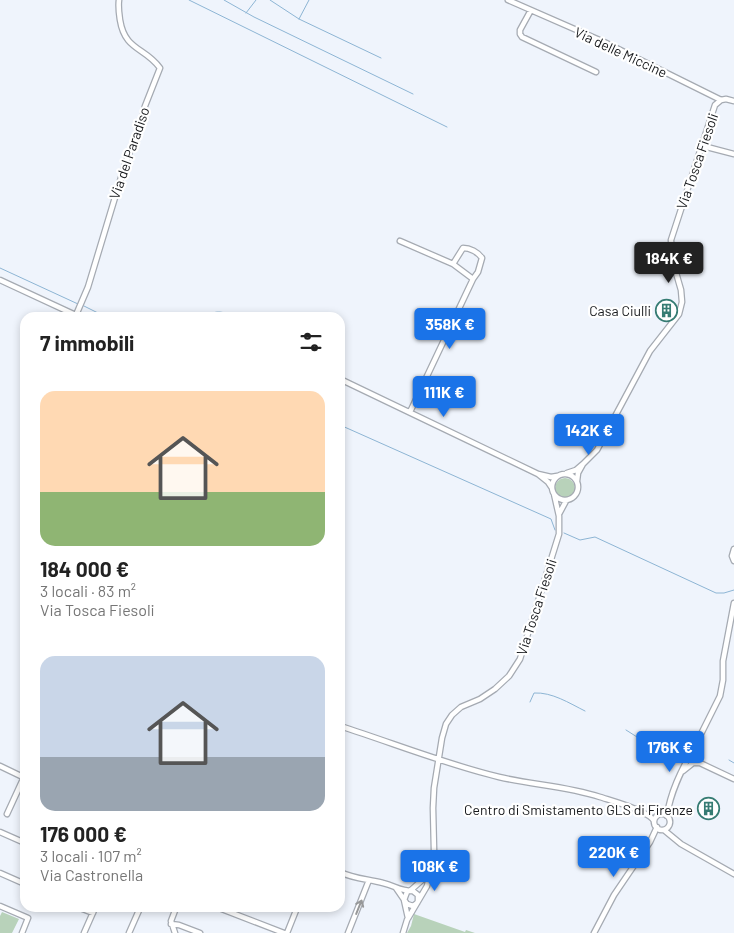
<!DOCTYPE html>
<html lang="it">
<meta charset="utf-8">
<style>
:root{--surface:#fff;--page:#f6f6f6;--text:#222;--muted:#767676;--accent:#1a73e8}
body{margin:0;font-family:Barlow,sans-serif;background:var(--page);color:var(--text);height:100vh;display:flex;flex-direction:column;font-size:19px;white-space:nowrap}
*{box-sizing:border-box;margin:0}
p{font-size:16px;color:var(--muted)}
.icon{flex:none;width:28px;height:28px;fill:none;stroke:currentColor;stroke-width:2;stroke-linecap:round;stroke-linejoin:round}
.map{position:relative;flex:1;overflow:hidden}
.panel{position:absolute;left:20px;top:312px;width:325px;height:600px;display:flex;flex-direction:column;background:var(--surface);border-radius:15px;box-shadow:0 2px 8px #0003}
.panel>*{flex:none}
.price{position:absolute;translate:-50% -42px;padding:0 11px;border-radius:5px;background:var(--accent);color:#fff;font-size:16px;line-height:32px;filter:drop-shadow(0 1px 2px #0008)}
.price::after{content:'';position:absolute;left:50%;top:30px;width:15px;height:11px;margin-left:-8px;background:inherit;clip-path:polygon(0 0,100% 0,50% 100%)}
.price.current{background:#222;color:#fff}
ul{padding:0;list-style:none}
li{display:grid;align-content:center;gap:10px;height:265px;padding:0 20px}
li span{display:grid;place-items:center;height:155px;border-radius:15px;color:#555}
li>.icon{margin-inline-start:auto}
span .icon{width:90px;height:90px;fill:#fffc;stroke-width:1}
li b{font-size:21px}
h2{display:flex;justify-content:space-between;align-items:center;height:60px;padding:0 20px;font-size:21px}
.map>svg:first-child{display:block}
</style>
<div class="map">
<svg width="734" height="933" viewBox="0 0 734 933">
<rect width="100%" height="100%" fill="#eff4fc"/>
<path fill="#b8d2ba" d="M555 488a10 10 0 1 1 20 0a10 10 0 1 1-20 0Z
M2,912L19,919L12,933H0V916Z
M414,914L465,932L466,930L475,933H407L411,926Z"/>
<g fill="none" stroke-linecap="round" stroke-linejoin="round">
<path stroke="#8db5d4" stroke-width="1" d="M189,0L447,127
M224,0L254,17L413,94
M270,0L299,19L381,58
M246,13L256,0
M299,19L309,0
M0,268L78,304
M82,305L108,318
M201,318C217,310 220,310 237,318
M340,425L551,519L555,530
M564,533L580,540L595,537L716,593H724L734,590
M530,702L534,693C552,692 569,703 585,711
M626,730L675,761
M729,760L734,763"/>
<defs>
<path id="street" d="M508,0L604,42L721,100L726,99L734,101
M531,10L520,30V34L522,37L596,72
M703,146L734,154
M400,241L453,264L473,279
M0,280L82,318
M76,315L88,287L126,161L140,128L145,106L160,68C145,47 125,51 120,20C119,13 118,7 119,0
M342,380L538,474
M410,412L473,279L478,272L482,258C478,252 470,248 463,248L453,264
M583,464L597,450L650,351L679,314L682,302L681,290L672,259L671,240L715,105L721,100
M567,473L576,470L583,464L578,473L577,481
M552 487a13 13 0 1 1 26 0a13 13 0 1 1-26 0Z
M552,488L548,482L538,474L551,477L557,476
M559,514L566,501
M734,549L732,556L734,561
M340,726C393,743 445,764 499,777C533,785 567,786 600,797C612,801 649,811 654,821
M696,744L720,696L723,680V661L734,603
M0,766L25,778
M683,771L693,763H700L734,779
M7,814L24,777
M654 822a8 8 0 1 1 16 0a8 8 0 1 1-16 0Z
M667,816C670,793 681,771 692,751
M664,830L681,844L734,874
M0,832L25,843
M340,872C354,879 368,879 383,883C396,886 399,891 413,891L418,895V901
M0,873L25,884
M396,888L407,904L413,906L417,903
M411,890L429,874
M407,892L404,900L408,918
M0,906L28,918L22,933
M80,908L93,913
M219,908L284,933
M171,924L179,925L200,933
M84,933L95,908
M129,933L140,908
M175,933L171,921L176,908
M287,933L297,908
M348,933L369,880
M403,933L407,920L427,886L432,864L434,850L433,808L434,788L442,738L446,724L452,715L461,707L480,699L495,689L509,676L520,659L559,534V516L554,494
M594,933L614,895L650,842L657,827"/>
</defs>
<use href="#street" stroke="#a5aab2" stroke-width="7"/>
<use href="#street" stroke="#fff" stroke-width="4.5"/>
</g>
<defs><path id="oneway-shaft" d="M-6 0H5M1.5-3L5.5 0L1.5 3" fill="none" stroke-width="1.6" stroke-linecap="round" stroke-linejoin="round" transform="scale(1.25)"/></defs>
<use stroke="#979899" href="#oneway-shaft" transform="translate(359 907) rotate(-68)"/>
<defs>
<symbol id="building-ring" viewBox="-11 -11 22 22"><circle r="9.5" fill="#fff" stroke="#367c73" stroke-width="1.5"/><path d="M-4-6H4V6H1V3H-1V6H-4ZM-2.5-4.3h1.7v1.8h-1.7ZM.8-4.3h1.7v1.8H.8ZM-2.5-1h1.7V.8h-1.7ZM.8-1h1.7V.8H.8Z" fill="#367c73"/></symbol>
</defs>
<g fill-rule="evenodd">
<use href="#building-ring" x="654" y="298" width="25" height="25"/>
<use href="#building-ring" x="696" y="796" width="25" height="25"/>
</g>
<g text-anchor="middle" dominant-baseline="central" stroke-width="4.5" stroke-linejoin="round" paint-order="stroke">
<g font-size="14" fill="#17191c" stroke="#fff">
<text transform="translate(621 52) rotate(25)">Via delle Miccine</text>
<text transform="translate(129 153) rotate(-71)">Via del Paradiso</text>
<text transform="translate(697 161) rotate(-71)">Via Tosca Fiesoli</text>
<text transform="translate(536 607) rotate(-72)">Via Tosca Fiesoli</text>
</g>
<g font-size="14" fill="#17191c" stroke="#fff" text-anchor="end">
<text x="651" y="310">Casa Ciulli</text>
<text x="693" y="809">Centro di Smistamento GLS di Firenze</text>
</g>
</g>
</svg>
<b class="price current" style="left:669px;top:284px">184K €</b>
<b class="price" style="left:450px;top:350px">358K €</b>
<b class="price" style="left:444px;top:418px">111K €</b>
<b class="price" style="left:589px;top:456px">142K €</b>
<b class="price" style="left:670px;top:773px">176K €</b>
<b class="price" style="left:614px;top:878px">220K €</b>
<b class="price" style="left:435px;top:892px">108K €</b>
<section class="panel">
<h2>7 immobili<svg class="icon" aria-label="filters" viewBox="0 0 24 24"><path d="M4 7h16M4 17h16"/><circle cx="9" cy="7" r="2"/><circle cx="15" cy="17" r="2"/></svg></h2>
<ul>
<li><span style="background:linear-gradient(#ffd9b3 65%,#8fb573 0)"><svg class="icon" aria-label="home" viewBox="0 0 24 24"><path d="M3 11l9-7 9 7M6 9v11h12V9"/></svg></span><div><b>184 000 €</b><p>3 locali · 83 m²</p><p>Via Tosca Fiesoli</p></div></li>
<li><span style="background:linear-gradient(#c9d6e8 65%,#9aa5b1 0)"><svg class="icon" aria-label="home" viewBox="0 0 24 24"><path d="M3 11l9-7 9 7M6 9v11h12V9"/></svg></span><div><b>176 000 €</b><p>3 locali · 107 m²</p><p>Via Castronella</p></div></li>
</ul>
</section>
</div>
